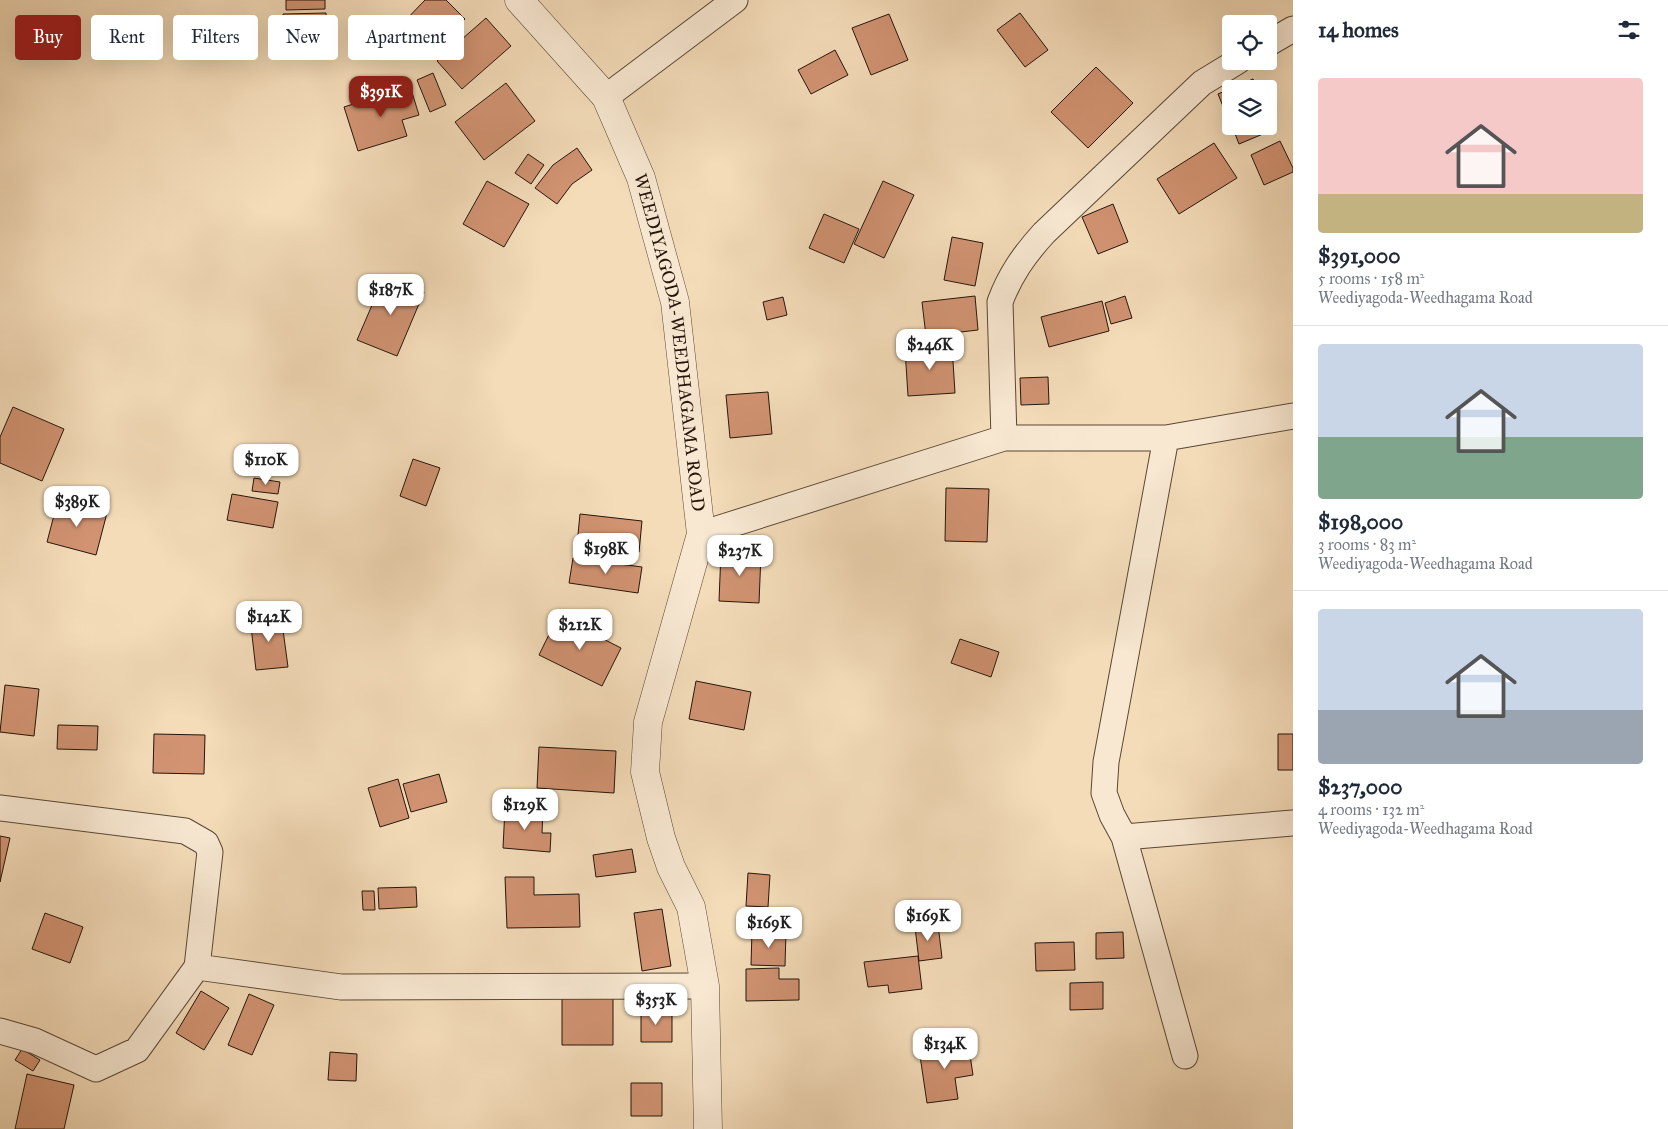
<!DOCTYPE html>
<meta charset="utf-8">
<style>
:root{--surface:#fff;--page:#f2f2f3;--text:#1f2937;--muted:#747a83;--line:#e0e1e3;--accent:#8f2418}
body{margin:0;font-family:"IM FELL Great Primer",serif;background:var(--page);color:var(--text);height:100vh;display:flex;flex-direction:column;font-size:19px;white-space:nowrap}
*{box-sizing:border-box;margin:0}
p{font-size:16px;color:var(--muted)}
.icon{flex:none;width:28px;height:28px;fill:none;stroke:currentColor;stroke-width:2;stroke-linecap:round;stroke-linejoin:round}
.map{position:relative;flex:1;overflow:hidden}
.sheet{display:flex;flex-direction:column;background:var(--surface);width:375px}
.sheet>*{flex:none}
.hud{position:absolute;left:15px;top:15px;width:475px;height:45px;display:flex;gap:10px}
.tools{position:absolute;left:1222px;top:15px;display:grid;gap:10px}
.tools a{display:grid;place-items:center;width:55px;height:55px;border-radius:5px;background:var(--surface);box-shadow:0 5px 20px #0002;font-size:25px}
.price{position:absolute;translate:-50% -42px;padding:0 11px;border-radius:10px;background:#fff;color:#222;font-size:16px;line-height:32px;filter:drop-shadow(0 1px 2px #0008)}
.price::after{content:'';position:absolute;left:50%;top:30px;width:15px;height:11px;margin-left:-8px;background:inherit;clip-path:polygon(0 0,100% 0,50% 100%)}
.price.on{background:var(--accent);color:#fff}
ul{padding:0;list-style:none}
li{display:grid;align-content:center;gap:10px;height:265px;padding:0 25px}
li+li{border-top:1px solid var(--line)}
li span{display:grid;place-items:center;height:155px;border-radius:5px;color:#555}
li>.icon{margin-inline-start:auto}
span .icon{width:90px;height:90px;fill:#fffc;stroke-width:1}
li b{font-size:21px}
h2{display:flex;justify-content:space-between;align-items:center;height:60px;padding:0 25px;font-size:21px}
.tag{padding:0 18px;border-radius:5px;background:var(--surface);box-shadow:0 5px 20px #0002;font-size:18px;line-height:45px}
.tag.on{background:var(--accent);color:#fff}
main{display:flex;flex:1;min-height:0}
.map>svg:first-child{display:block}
</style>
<main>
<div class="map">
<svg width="1293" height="1129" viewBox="0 0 1293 1129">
<rect width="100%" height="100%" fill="#f4dcb9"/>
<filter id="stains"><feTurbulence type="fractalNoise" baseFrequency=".004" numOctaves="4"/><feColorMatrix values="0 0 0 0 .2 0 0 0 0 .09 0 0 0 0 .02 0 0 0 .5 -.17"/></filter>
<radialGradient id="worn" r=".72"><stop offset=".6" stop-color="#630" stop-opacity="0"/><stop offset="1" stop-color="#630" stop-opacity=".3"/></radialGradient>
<path fill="#d19372" stroke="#25150b" d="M286,0H325V9L286,10Z
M425,0H446L465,19L428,55L399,27Z
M326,13L327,44L283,46V14Z
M1020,13L1048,50L1025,67L997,30Z
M889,14L908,60L871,75L852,28Z
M486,18L511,46L462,89L437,61Z
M835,50L848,75L811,94L798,70Z
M1096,67L1133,103L1088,148L1051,112Z
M433,73L446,105L430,112L417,80Z
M1253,79L1257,89H1231V126L1218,94Z
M506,83L535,121L484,160L455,122Z
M410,86L419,115L402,120L407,136L358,151L344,107Z
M1269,115L1275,129L1239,144L1232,126H1269Z
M1280,141L1293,168V172L1264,185L1251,155Z
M1214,143L1237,178L1179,214L1157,179Z
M577,148L592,170L572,184L557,204L535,188L553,165Z
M528,154L544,165L531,184L515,173Z
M487,181L529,204L504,247L463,224Z
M883,181L914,195L884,258L854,244Z
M1113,204L1128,242L1098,254L1082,217Z
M824,214L859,229L844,263L809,248Z
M952,237L983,243L975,286L944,280Z
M385,275L424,292L397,356L357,340Z
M975,296L978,330L926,336L922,302Z
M1125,296L1132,318L1111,324L1105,303Z
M783,297L787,315L767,320L763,302Z
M1102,301L1109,331L1049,347L1041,317Z
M952,346L955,393L908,396L905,349Z
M1048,377L1049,404L1021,405L1020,378Z
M768,392L772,434L730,438L726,395Z
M13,407L64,429L42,481L0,463V437Z
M413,459L440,468L426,506L400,496Z
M254,478L280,482L278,494L252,491Z
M946,488L989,489L987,542L945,541Z
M232,494L278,502L273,528L227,520Z
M58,500L107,513L96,555L47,542Z
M580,514L642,521L639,552L577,545Z
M721,552L761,554L759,603L719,601Z
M573,558L642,567L638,593L569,583Z
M281,615L288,667L256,670L250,618Z
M558,616L621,648L602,686L539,655Z
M960,639L999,652L991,677L951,663Z
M696,681L751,692L744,730L689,719Z
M5,685L39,689L34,736L0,732Z
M58,725L98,726L97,750L57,749Z
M154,734L205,735L204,774L153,773Z
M1278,734H1293V770H1278Z
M539,747L616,751L614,793L537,788Z
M439,774L447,802L411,812L403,784Z
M398,779L409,818L380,827L368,788Z
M505,808L543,810L542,833H551L550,852L503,848Z
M0,836L10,838L0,882Z
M632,849L636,872L596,877L593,855Z
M748,873L770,875L768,907L746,906Z
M505,877H534V895L579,894L580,927L507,928Z
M416,887L417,907L379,909L378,888Z
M362,891H374L375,910H363Z
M662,909L671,966L642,971L634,913Z
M45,913L83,927L70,963L32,949Z
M938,924L942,958L919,961L915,927Z
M752,931L786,932L785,966L751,965Z
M1123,932L1124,958L1096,959V933Z
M1074,942L1075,970L1036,971L1035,943Z
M918,956L922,989L889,993L888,985L868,987L864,962Z
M779,968V979H799V1000L746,1001V969Z
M1103,982V1009L1070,1010V983Z
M201,991L229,1008L204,1050L176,1033Z
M249,994L274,1005L252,1055L228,1045Z
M562,997H613V1045H562Z
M641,1010H672V1042H641Z
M968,1042L973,1075L955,1078L958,1099L927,1103L919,1049Z
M22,1049L40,1060L33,1071L15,1060Z
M330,1052L357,1054L356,1081L328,1080Z
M27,1074L74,1085L64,1129H15Z
M631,1083H662V1116H631Z"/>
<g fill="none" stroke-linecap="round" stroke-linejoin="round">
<defs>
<path id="minor" d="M1269,43L1293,29
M606,97L735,0
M1004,438H1166L1293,416
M1166,438L1106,762L1104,793L1112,815L1124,837L1185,1056
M701,534L1004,438L1000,302C1010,275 1024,255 1044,233L1202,83L1238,61
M0,808L185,831L206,843L210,852L197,967L137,1050L96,1069L35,1041L0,1031
M1124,837L1293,823
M197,967L341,987L705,986"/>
<g id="tertiary">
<path id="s1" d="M519,0L606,97L641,178L675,302L701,534L648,722L645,772L661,838L671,867L691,907L705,986L708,1129"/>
</g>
</defs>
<use href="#minor" stroke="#594736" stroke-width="27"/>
<use href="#tertiary" stroke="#594736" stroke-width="29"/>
<use href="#minor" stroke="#f8e8d2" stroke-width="25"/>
<use href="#tertiary" stroke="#f8e8d2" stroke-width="28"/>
</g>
<g text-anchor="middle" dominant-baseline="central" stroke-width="4" stroke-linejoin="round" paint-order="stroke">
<g font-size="18" fill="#25150b" stroke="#f8e8d2">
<text stroke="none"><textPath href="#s1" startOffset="386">WEEDIYAGODA-WEEDHAGAMA ROAD</textPath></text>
</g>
</g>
<rect width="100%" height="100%" filter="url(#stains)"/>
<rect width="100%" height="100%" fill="url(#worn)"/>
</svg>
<div class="tools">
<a><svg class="icon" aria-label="locate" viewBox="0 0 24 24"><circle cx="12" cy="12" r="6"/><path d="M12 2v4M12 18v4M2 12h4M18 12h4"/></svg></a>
<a><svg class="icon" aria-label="layers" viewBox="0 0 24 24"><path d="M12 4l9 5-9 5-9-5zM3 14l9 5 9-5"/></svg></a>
</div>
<b class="price on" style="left:381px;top:118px">$391K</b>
<b class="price" style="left:391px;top:316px">$187K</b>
<b class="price" style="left:930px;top:371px">$246K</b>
<b class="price" style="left:266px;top:486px">$110K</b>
<b class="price" style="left:77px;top:528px">$389K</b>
<b class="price" style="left:606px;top:575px">$198K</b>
<b class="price" style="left:740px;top:577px">$237K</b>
<b class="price" style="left:269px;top:643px">$142K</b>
<b class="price" style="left:580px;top:651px">$212K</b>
<b class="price" style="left:525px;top:831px">$129K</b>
<b class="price" style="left:928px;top:942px">$169K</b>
<b class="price" style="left:769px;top:949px">$169K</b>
<b class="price" style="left:656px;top:1026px">$353K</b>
<b class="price" style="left:945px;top:1070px">$134K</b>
<div class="hud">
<a class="tag on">Buy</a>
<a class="tag">Rent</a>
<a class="tag">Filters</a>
<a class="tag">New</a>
<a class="tag">Apartment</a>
</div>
</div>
<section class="sheet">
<h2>14 homes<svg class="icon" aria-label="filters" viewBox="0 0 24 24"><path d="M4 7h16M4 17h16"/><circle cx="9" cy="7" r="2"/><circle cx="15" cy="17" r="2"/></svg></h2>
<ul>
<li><span style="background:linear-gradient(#f6c9c9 75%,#c2b280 0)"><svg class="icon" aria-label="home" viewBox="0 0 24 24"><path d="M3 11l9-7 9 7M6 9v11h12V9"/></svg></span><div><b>$391,000</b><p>5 rooms · 158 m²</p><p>Weediyagoda-Weedhagama Road</p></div></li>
<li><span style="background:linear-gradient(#c9d6e8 60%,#7fa58c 0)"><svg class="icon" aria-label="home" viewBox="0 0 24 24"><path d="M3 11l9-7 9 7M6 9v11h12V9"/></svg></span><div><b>$198,000</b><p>3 rooms · 83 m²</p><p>Weediyagoda-Weedhagama Road</p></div></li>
<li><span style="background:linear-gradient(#c9d6e8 65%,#9aa5b1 0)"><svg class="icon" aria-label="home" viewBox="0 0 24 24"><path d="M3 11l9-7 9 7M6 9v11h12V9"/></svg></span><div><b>$237,000</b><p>4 rooms · 132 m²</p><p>Weediyagoda-Weedhagama Road</p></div></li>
</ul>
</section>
</main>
